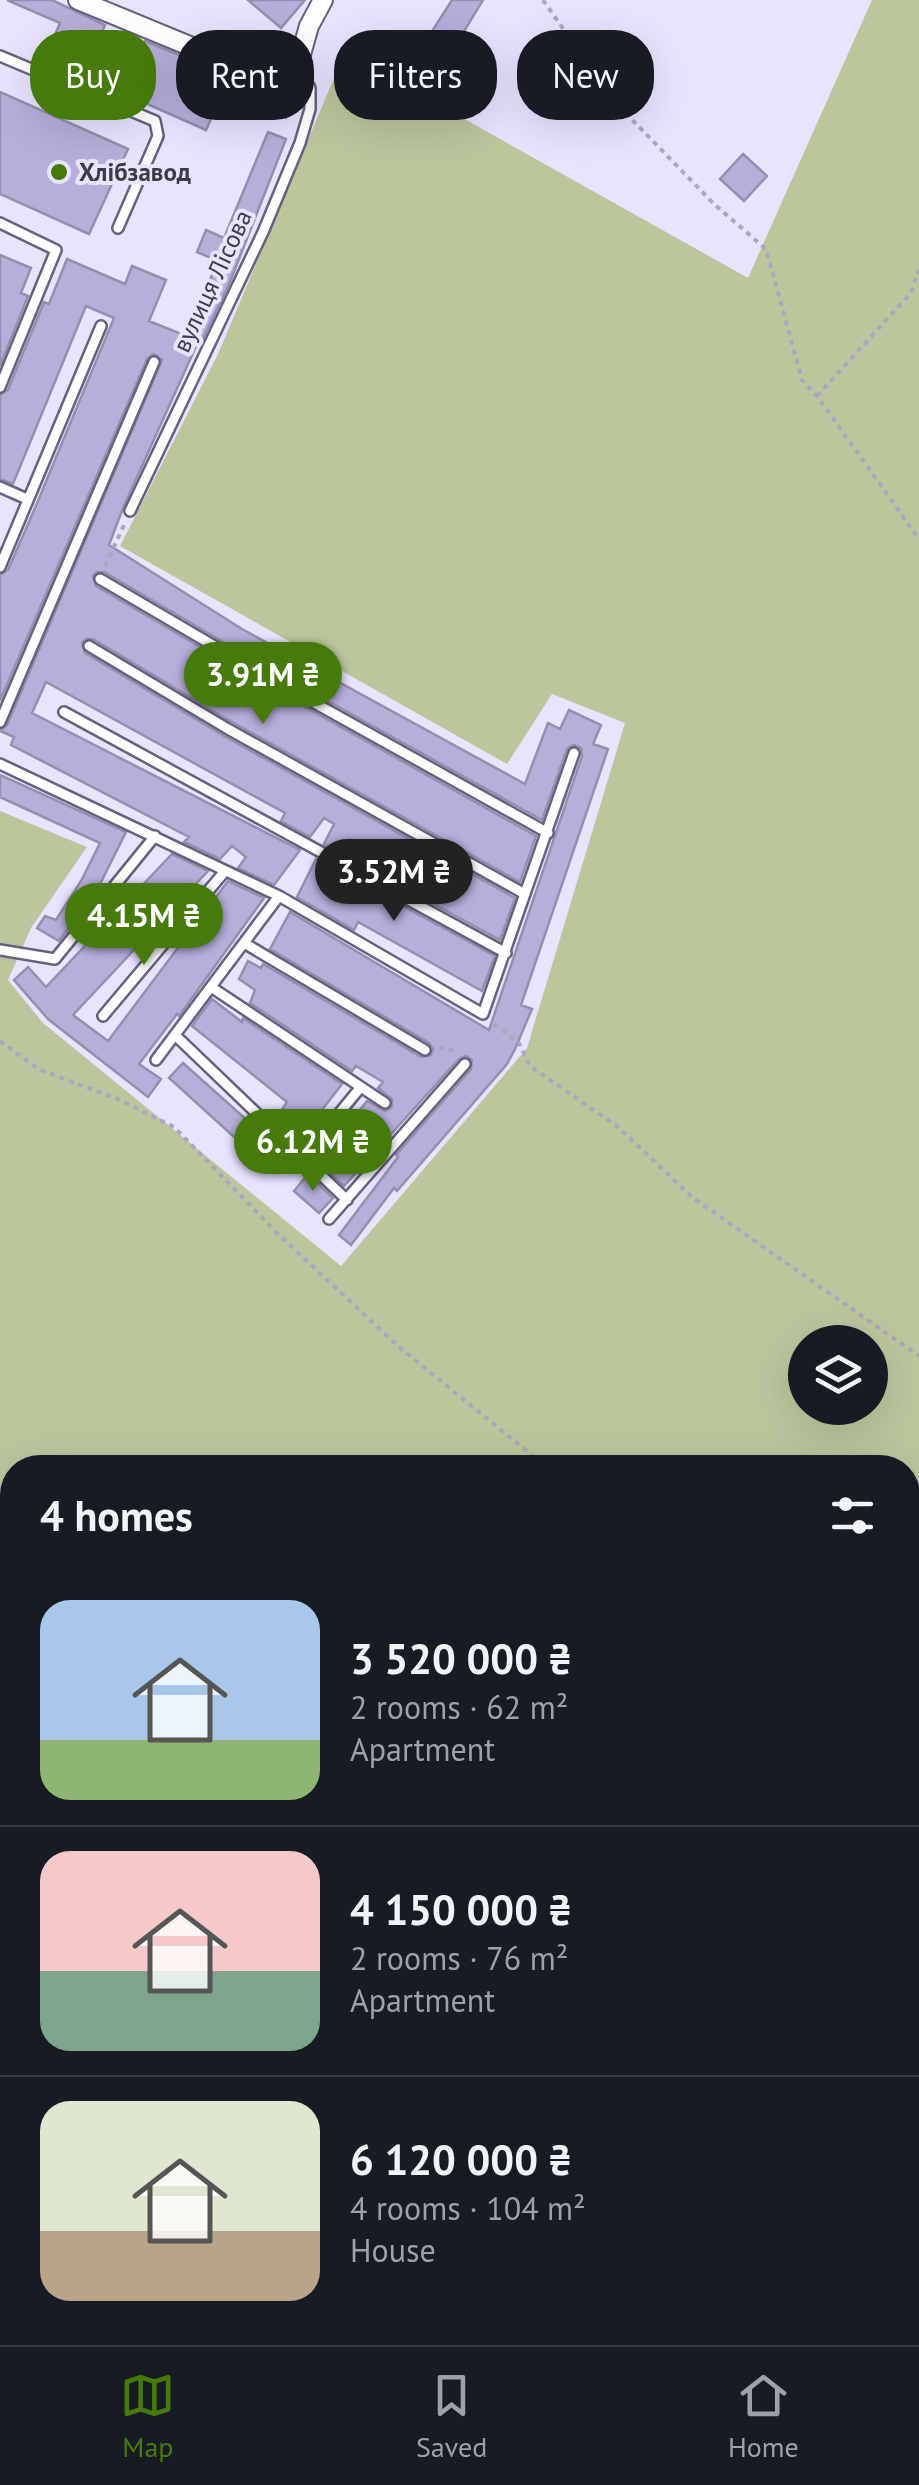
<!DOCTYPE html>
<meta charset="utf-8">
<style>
:root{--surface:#171b24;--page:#242831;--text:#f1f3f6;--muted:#9ea1a6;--line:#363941;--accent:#467a0b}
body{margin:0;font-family:"PT Sans",sans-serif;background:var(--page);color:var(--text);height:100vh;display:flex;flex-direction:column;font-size:38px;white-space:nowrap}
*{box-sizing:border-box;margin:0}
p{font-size:32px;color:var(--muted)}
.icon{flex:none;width:55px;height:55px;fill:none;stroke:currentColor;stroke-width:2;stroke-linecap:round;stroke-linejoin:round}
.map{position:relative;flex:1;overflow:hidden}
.details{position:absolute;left:0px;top:1455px;width:920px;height:890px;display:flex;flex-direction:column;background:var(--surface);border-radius:40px 40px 0 0;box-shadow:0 10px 40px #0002}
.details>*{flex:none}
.hud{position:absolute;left:30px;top:30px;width:860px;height:90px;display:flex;gap:20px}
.tools{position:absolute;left:788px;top:1325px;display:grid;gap:20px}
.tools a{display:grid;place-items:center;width:100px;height:100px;border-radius:50%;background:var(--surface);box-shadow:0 10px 40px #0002;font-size:50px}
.price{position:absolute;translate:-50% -85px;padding:0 22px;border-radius:35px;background:var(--accent);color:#fff;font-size:32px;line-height:65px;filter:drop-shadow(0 2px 5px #0008)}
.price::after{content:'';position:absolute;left:50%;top:60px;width:30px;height:22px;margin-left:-15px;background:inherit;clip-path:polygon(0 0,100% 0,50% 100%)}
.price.on{background:#222;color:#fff}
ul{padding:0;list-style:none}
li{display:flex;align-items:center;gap:30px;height:250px;padding:0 40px}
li+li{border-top:2px solid var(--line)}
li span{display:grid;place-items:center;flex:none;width:280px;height:200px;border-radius:30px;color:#555}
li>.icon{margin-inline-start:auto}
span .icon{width:120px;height:120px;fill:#fffc;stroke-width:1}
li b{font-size:42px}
h2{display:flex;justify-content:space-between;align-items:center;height:120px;padding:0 40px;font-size:42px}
.tag{padding:0 35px;border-radius:40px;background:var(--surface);box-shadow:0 10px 40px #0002;font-size:35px;line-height:90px}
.tag.on{background:var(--accent);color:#fff}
.menu{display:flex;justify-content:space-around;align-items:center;height:140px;border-top:2px solid var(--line);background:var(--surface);font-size:28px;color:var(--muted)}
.menu a{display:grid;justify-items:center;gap:5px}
.menu .on{color:var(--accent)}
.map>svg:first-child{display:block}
</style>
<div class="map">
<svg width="919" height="2345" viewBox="0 0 919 2345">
<rect width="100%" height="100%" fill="#e8e3ff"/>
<path fill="#bcc69d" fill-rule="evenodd" d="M872,0H919V1793L908,1809V1468H12V2332L487,2333L474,2345H0V811L87,847L31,928L8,980L43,1023L341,1266L527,1048L625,723L552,694L507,764L120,546L218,354L345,52L748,278ZM805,1342H870V1408H805Z
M908,2082L919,2089V2345H506L518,2332H908Z"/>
<path fill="#b7aeda" stroke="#958faf" stroke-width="2.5" d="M7,0H52L105,25L92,53L133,71L145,41L293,102L286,118L223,92L206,130L93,80L95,75L47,54L60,23Z
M248,0H305L281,28Z
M452,0H483L458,41L463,44L444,78L413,61Z
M0,92L128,149L89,234L0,194Z
M268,132L286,139L230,282L201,343L198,342L123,508L109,545L242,629L525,784L548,723L560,729L569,710L601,725L593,744L608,749L521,1005L532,1009L515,1049L507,1064L397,1191L394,1188L351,1245L339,1235L398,1157L396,1155L471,1069L472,1060L466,1056L459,1059L344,1186L318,1161L367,1101L385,1111L392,1107V1099L378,1088L383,1082L356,1066L352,1071L250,1003L255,990L239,979L248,961L261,968L263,964L421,1057L431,1055L433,1049L429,1043L270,949L290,912L489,1030L582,756L581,748L573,745L567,749L542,820L254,660L104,572H97L93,576L96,586L246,674L536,836L520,882L232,722L93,639H86L82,643L85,653L224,736L515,898L500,940L324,844L334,824L324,818L310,837L281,821L285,813L46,682L32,713L300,850L274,885L238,868L246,857L232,846L220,859L184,842L189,837L11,745L14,737L0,731L7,725L162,360L154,354L147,359L0,701V575L8,570L35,508L114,318L86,306L13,484L0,479V395L8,390L44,302L49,304L67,259L125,284L132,266L166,280L149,321L186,336L218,261L197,252L206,230L224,238Z
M743,154L767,176L744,201L720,179Z
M0,255L31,268L21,293L28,296L0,366Z
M0,775L126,832L98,888L59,941L37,928L45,916L56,920L81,881L100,843L0,797Z
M172,854L208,871L73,1015L108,1041L228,881L264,898L179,1016L177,1014L139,1064L161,1079L148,1097L48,1019L14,980L28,967L46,987Z
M316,859L495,956L482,991L358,922L354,930L297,897Z
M212,999L242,1022L243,1018L342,1084L304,1133L279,1114L287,1102L192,1026Z
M183,1063L287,1156L274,1173L169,1078Z
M308,1174L333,1198L319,1213L294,1191Z"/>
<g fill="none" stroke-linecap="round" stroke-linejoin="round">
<defs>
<path id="lane" d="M0,56L155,121L158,136L118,228
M0,223L56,250L0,387
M0,487L27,499
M130,511L263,232L300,143L310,109V88L298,65
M0,567L101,326
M100,579L250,667L548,833
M89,646L228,729L525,894
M64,712L506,953
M0,722L154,362
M0,764L279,896L483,1014L574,753
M244,943L425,1050
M0,950L55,959L155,836
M211,987L385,1103
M103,1016L225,871
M175,1035L347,1200
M156,1060L279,896
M304,1156L360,1088
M329,1219L465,1064
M908,1833L919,1817
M908,1967L919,1950
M908,2048L919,2056"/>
<path id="street" d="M78,0L192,47L261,68L298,65L309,26L323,0
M491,2345L504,2332"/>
</defs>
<use href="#lane" stroke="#67617f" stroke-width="14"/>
<use href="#street" stroke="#67617f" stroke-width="22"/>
<path stroke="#aba7be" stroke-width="4" stroke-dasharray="5 5" stroke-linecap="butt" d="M543,0L612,99L714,204L766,249L802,380L817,396L919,539
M817,396L911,293L919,269
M105,566L124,525
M494,1024L519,1043L530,1066L618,1127L692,1197L919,1356
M0,1041L38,1069L118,1099L174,1127L279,1235L399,1347L548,1468
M439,1047L459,1052
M908,1781L919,1784
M0,1860L12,1873
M404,2332L411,2345"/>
<use href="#lane" stroke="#fff" stroke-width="9"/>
<use href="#street" stroke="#fff" stroke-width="18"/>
</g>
<circle fill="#467a0b" stroke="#e8e3ff" stroke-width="4" cx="59" cy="172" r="10"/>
<g text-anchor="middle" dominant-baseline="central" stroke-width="8" stroke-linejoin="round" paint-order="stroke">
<g font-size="25" font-weight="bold" fill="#3e3b49" stroke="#e8e3ff" text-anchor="start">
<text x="79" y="172">Хлібзавод</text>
</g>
<g font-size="25" fill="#3e3b49" stroke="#e8e3ff">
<text transform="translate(212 281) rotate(-65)">вулиця Лісова</text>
</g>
</g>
</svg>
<div class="tools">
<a><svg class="icon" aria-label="layers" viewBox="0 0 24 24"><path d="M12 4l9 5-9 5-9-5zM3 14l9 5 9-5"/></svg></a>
</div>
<b class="price" style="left:263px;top:727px">3.91M ₴</b>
<b class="price on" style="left:394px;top:924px">3.52M ₴</b>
<b class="price" style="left:144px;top:968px">4.15M ₴</b>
<b class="price" style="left:313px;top:1194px">6.12M ₴</b>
<div class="hud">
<a class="tag on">Buy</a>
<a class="tag">Rent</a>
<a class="tag">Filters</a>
<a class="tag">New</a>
</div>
<section class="details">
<h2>4 homes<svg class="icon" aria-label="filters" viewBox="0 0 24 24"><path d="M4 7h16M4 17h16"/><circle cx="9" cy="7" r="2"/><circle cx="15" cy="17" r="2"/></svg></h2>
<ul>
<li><span style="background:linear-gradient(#a9c7e8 70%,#8fb573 0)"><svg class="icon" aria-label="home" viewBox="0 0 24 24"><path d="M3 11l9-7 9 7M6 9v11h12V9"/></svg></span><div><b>3 520 000 ₴</b><p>2 rooms · 62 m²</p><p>Apartment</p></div></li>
<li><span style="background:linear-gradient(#f6c9c9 60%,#7fa58c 0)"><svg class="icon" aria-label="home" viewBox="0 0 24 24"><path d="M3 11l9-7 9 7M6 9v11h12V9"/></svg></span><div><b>4 150 000 ₴</b><p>2 rooms · 76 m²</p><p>Apartment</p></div></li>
<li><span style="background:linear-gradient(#dfe7d0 65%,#b9a48a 0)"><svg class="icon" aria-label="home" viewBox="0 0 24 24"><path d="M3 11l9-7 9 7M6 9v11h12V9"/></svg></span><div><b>6 120 000 ₴</b><p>4 rooms · 104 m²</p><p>House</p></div></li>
</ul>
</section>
</div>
<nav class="menu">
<a class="on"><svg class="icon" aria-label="map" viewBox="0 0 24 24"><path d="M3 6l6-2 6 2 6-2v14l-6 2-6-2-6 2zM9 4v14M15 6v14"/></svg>Map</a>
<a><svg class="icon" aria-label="saved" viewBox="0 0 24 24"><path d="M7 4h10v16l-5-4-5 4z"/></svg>Saved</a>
<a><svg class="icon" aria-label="home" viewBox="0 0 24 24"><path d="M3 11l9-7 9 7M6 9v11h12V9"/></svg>Home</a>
</nav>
